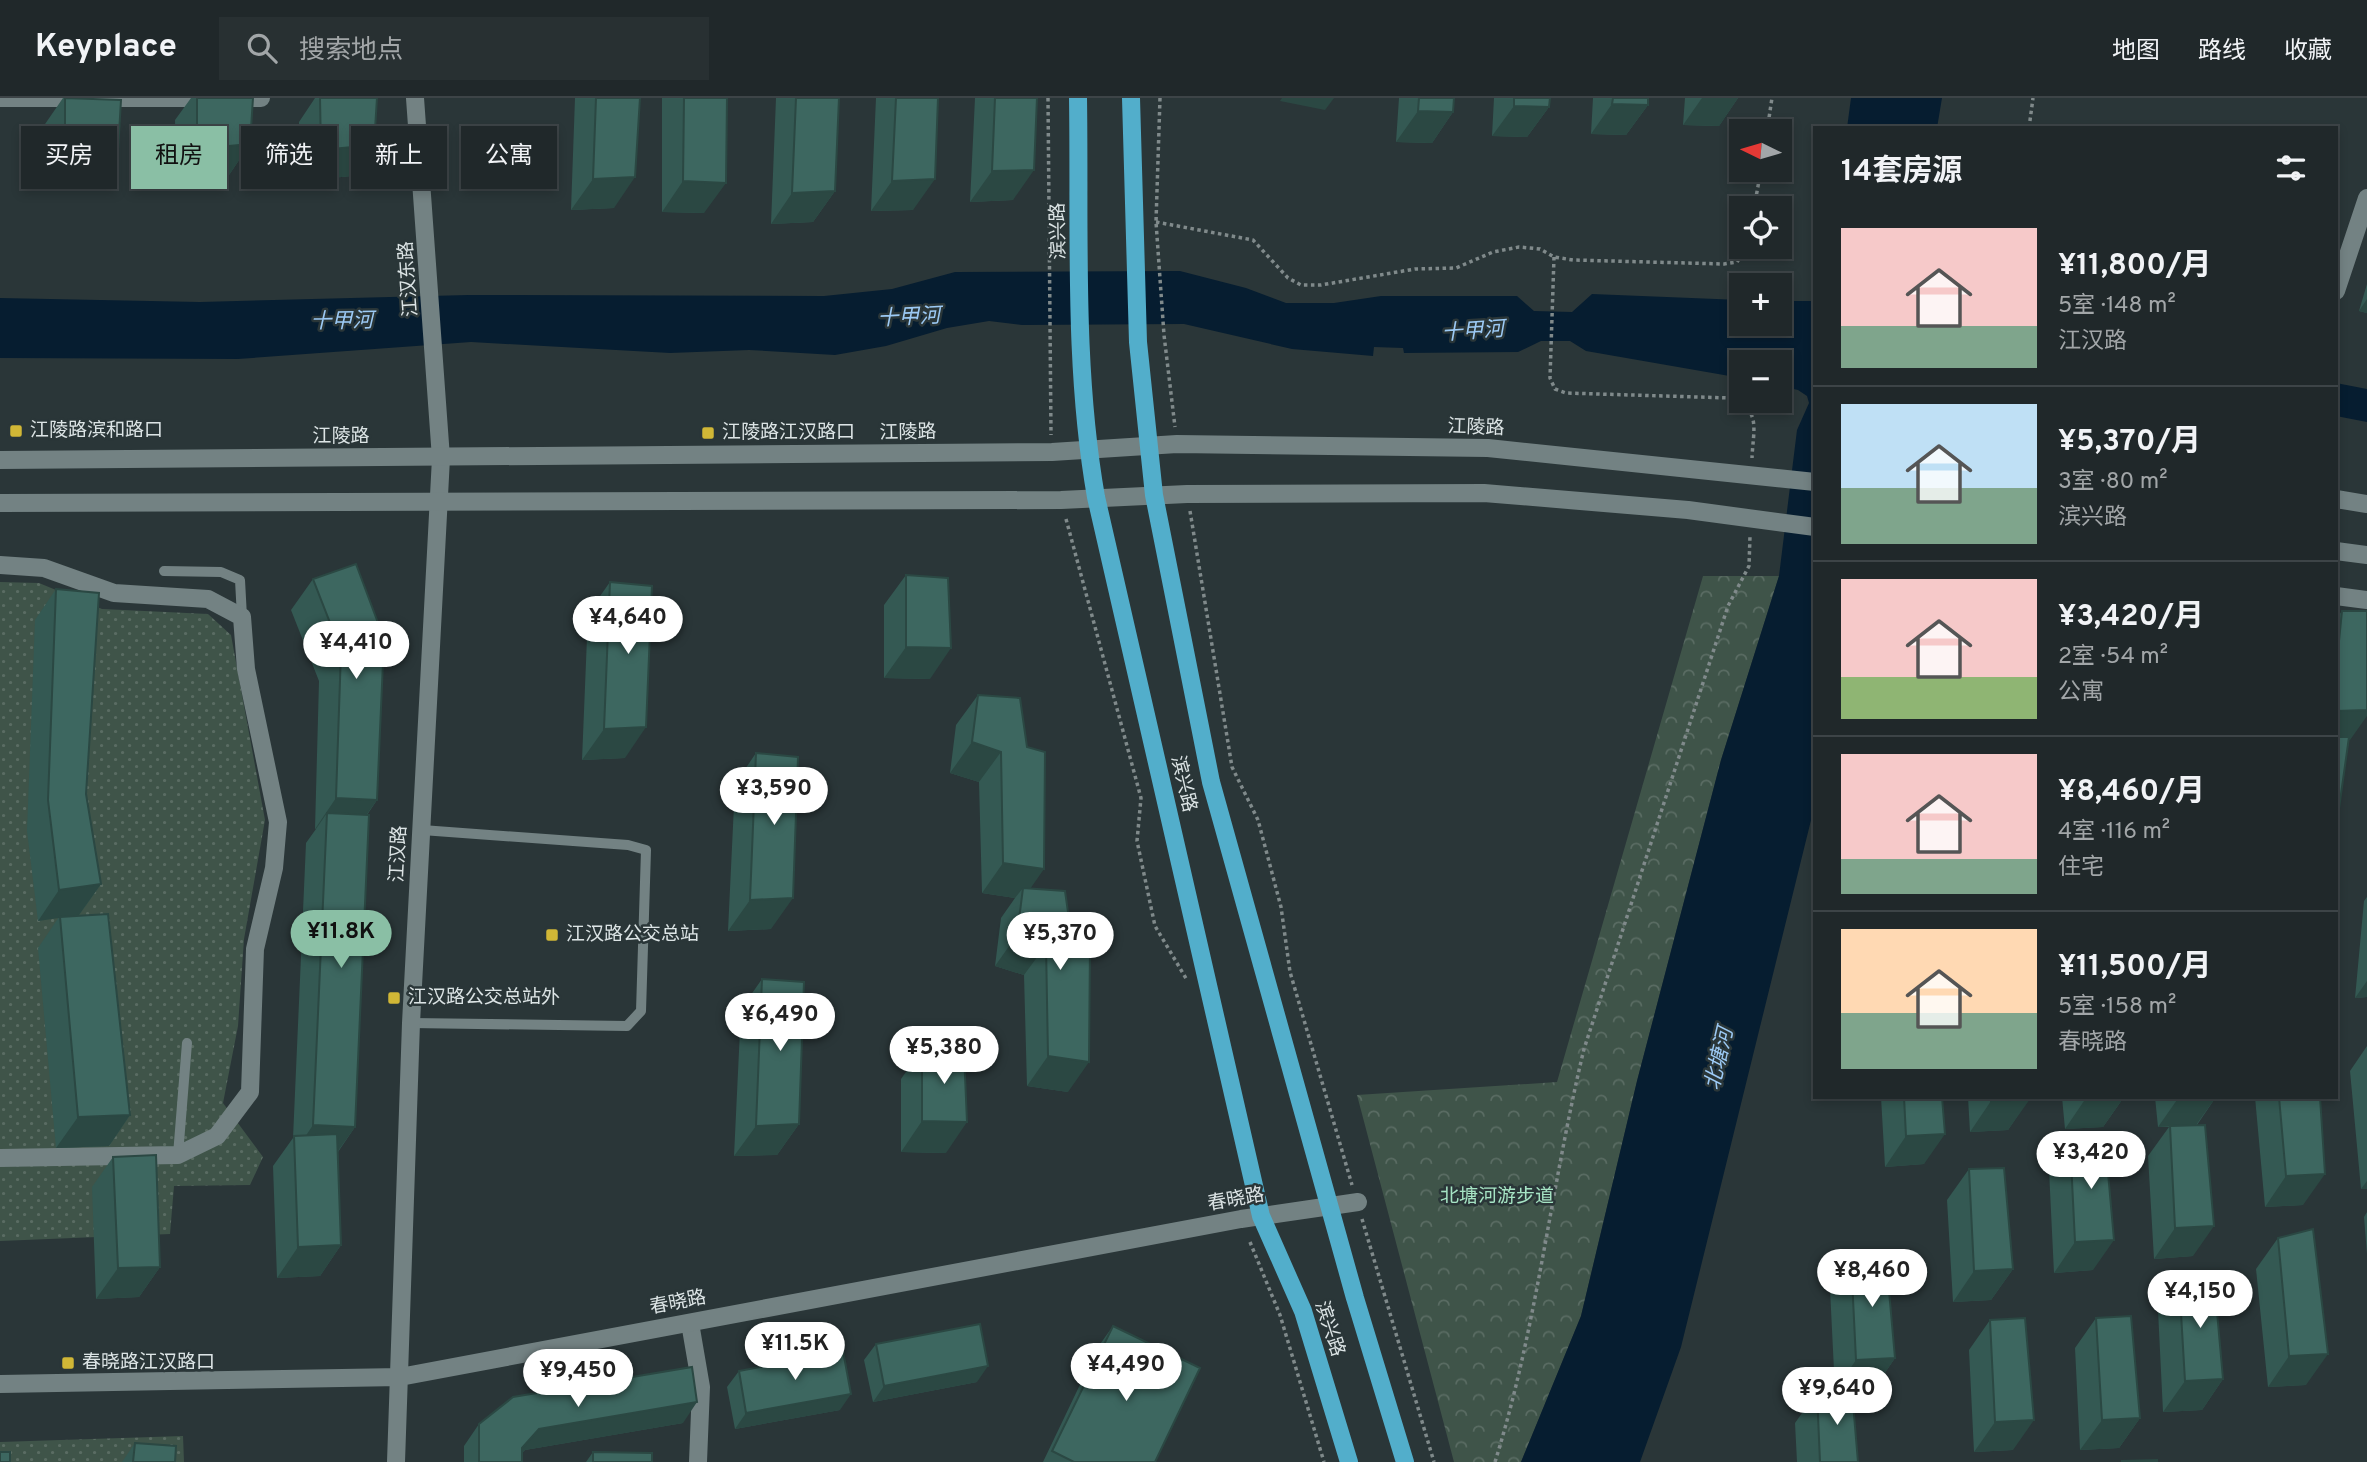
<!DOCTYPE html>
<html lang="zh">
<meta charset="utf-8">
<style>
:root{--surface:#20282a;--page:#283032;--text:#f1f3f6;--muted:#a2a6a8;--line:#3d4447;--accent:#8abfa5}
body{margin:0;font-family:Overpass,"Noto Sans SC",sans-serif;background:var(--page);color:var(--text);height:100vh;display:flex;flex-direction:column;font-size:26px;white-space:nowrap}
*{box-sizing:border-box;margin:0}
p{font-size:23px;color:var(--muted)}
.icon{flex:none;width:38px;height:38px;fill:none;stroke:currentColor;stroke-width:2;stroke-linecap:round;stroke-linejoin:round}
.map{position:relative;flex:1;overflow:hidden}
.sheet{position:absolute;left:1813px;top:28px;width:525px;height:973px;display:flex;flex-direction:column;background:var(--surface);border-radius:0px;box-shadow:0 4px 10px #0003,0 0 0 2px var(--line)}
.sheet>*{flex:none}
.guide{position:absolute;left:21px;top:28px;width:665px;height:63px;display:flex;gap:14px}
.needle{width:46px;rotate:275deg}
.buttons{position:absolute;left:1729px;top:21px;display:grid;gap:14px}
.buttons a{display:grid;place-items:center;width:63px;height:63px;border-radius:0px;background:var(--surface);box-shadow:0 4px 10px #0003,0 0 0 2px var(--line);font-size:35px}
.price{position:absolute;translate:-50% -60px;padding:0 16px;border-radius:24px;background:#fff;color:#222;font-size:23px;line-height:46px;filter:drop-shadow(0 2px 4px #0008)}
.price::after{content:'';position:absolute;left:50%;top:42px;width:21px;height:16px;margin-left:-10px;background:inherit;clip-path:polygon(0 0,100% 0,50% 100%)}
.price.current{background:var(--accent);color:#111}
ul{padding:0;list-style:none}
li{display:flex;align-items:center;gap:21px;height:175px;padding:0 28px}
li+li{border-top:2px solid var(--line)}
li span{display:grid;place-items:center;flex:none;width:196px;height:140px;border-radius:0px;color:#555}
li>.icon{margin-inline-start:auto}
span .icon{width:84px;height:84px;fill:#fffc;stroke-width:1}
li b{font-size:30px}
h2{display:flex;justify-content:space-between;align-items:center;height:84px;padding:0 28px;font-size:30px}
.tag{padding:0 24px;border-radius:0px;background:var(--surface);box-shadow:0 4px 10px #0003,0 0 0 2px var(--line);font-size:24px;line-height:63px}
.tag.current{background:var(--accent);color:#111}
header{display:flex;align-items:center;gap:42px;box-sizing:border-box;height:98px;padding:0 35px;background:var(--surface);border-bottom:2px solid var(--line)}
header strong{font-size:33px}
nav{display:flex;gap:38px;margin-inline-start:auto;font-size:24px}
.search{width:490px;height:63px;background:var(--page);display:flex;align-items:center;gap:18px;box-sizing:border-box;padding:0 24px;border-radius:0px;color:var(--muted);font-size:26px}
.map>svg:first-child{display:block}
</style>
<header>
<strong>Keyplace</strong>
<div class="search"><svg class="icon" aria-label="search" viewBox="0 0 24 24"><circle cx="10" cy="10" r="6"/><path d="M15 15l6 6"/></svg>搜索地点</div>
<nav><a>地图</a><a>路线</a><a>收藏</a></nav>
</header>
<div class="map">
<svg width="2367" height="1364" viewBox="0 0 2367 1364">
<defs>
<pattern id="grass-dots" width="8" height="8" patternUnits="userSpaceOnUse" patternTransform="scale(1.75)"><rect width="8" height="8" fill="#3f5449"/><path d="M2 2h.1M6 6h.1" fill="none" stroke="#5a6c63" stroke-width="1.8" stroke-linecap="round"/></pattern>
<pattern id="forest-crowns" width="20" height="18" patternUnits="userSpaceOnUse" patternTransform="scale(1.75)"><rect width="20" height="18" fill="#3f5449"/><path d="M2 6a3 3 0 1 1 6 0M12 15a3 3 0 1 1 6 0" fill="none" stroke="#5a6c63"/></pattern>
</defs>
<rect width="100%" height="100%" fill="#2a3638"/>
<path fill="url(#grass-dots)" d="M0,484L39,485L102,511L208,516L231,537L265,722L244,841L238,928L223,1005L263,1059L250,1087L174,1088L170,1136L0,1143Z
M183,1338L184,1364H0V1344Z"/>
<path fill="url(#forest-crowns)" d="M1703,478H1779L1721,662L1637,983L1581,1218L1521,1364H1454L1357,997L1557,984Z"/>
<path fill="#061d30" d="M1851,0H1942L1937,30H1847Z
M1180,173L1246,190L1286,205H1334L1381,198H1517L1534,213L1572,214L1592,196L1741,202V226H1780V203H1815V706L1681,1249L1640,1364H1521L1581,1218L1637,983L1721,662L1779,478L1797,332L1809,305L1807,298L1798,292L1780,288V264H1741V280L1586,253L1570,243H1541L1518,254L1404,255L1403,250L1374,249L1373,258L1292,251L1184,226L1022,227L989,223L947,230L886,248L835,257L749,252L670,255L471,244L238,261L0,260V200L200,204L468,197L824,198L892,191L955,174Z
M2336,285L2367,291V324L2336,318Z"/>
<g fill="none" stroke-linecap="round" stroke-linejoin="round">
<path stroke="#808a8b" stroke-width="3.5" stroke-dasharray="3.5 3.5" stroke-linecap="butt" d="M1048,0L1051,337
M1160,0L1156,124L1164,237L1175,329
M2029,30L2033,0
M1767,33L1772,0
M1754,110L1761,72
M1156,124L1253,142L1288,180L1301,187H1321L1415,171L1456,170L1493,154L1519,149L1540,151L1554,159L1573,162L1724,166L1737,164L1747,149
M1554,159L1550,280L1555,291L1566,295L1730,300C1762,311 1753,332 1752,360
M1190,413L1232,669L1258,722L1281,809L1290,874L1352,1087
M1066,421L1141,700L1137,743L1155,828L1187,882
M1362,1121L1434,1364
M1250,1144L1280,1217L1324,1364
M1495,1364C1537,1229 1551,1088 1584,951L1728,508L1749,468L1750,438"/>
<path stroke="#738283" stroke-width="10" d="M164,473L221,474L240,482L242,519
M411,925L627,928L641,913L646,752L628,747L422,732
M178,1057L187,945"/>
<path stroke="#738283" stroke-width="18" d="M0,0H261
M2336,193L2367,100
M2336,401L2367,406
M0,467L44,470L114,495L208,501L242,519L246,571L278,724L274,770L255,851L250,994L217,1038L178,1057L0,1060
M690,1225L701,1289L698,1364"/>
<path stroke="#738283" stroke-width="18" d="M0,1286L400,1279L1241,1121L1358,1104
M396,1364L411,925L441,360L415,0"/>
<path stroke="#738283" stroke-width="18" d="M0,362L1052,354L1177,346L1488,350L1815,384
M0,405L1061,402L1187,396L1484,395L1688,412L1815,429
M2336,453L2367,457
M2336,498L2367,502"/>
<path stroke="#52aecb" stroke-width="18" d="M1078,0C1080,132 1073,268 1096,399L1261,1118L1303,1213L1349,1364
M1131,0L1138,244L1154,397L1211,684L1355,1200L1405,1364"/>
</g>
<path fill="#345953" d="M63,0H92L118,53L96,83L44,88L43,29Z
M191,0H253L250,46L229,77L176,81L175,22Z
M315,0H377L352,78L299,83V24Z
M575,0H640L614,110L571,112Z
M662,0H727L704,115L662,114Z
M776,0H839L835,93L813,124L771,126Z
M876,0H938L913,112L871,113Z
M975,0H1037L1013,102L970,104Z
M1399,0H1454L1453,14L1432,45L1396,44Z
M1494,0H1550L1549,9L1527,39L1492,38Z
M1593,0H1648V7L1626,37L1591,36Z
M1685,0H1738L1719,28L1683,27Z
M2367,186V215L2359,213Z
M356,466L377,702L367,717L355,1029L338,1054L341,1147L320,1178L277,1180L273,1068L293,1040L306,745L316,731H315L319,583L291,512L313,481Z
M906,477L930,581L884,580V507Z
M610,484L625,660L582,662L588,515Z
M56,491L86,696L101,786L79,817L63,819L130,1017L109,1048L56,1050L38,850L59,819L38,823L27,733L35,522Z
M2342,513L2350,642H2349L2336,732V521Z
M978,597L1020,600L1030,790L1065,793L1068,994L1027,988L1024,877L995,868L1001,820L1015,800L982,795L979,684L950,675L956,627Z
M756,655L771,831L728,833L735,686Z
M2367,799V899L2355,900L2364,803Z
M762,881L799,1026L777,1057L734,1058L741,911Z
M2367,948V1091H2361L2350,973Z
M922,951L946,1055L901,1054V981Z
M1881,999H1942L1924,1066L1885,1069Z
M1968,999H2030L2008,1032L1970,1034Z
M2062,999H2124L2103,1029L2065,1031Z
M2155,999H2216L2197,1027L2193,1158L2154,1161L2148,1058L2169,1029H2158Z
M2255,999H2320L2303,1107L2265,1109Z
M2070,1042L2093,1172L2054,1175L2049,1072Z
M113,1059L160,1169L139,1199L96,1201L92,1089Z
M1969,1071L2013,1171L1991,1202L1953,1204L1947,1102Z
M2367,1114V1156L2364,1119Z
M2278,1140L2306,1287L2268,1289L2256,1171Z
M1851,1160L1895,1260L1874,1291L1835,1293L1830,1191Z
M2179,1181L2223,1281L2202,1312L2163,1314L2158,1212Z
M2096,1220L2140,1320L2119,1350L2080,1352L2075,1250Z
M1990,1222L2013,1352L1974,1354L1969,1252Z
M1113,1228L1155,1364H1043L1098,1249Z
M876,1246L977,1284L873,1304L864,1262Z
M739,1273L840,1312L735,1331L727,1289Z
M1817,1294L1858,1364H1797L1795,1325Z
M683,1325L525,1352L522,1355V1364H464V1348L479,1326Z
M135,1345L175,1364H122Z
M593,1354V1364H586Z"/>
<path fill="#2b4843" d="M1282,0H1334L1325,12L1280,3Z
M1702,0H1738L1719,28L1683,27Z
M1612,6L1648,7L1626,37L1591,36Z
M1514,8L1549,9L1527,39L1492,38Z
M1418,13L1453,14L1432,45L1396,44Z
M250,46L229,77L176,81L197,51Z
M374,47L352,78L299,83L321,52Z
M118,53L96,83L44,88L65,57Z
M1034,72L1013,102L970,104L992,73Z
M635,79L614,110L571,112L593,81Z
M935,81L913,112L871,113L892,83Z
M683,83L726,85L704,115L662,114Z
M835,93L813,124L771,126L792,95Z
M2367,201V215L2359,213Z
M906,549L951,550L930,581L884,580Z
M2367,612V618L2350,642L2336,643V613Z
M646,629L625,660L582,662L604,631Z
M972,644L1001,654L979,684L950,675Z
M336,700L377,702L355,733L327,715L316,731H315Z
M1003,765L1044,771L1023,801V790L1015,800L982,795Z
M101,786L79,817L38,823L59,792Z
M793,800L771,831L728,833L750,802Z
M1017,837L1046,847L1024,877L995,868Z
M2367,883V899L2355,900Z
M1048,958L1089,964L1068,994L1027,988Z
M2103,999H2124L2103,1029L2065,1031L2086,1000Z
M2179,999H2216L2196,1027L2158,1029Z
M2030,1001L2008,1032L1970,1034L1991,1003Z
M130,1017L109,1048L56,1050L78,1019Z
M922,1023L967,1024L946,1055L901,1054Z
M799,1026L777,1057L734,1058L756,1028Z
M313,1027L355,1029L333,1060L295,1054Z
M1945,1036L1924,1066L1885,1069L1906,1038Z
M2325,1076L2303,1107L2265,1109L2286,1078Z
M2367,1083V1091H2361Z
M2214,1128L2193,1158L2154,1161L2175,1130Z
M2114,1142L2093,1172L2054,1175L2075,1144Z
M341,1147L320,1178L277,1180L298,1149Z
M160,1169L139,1199L96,1201L118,1170Z
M2013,1171L1991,1202L1953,1204L1974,1173Z
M2328,1256L2306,1287L2268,1289L2289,1258Z
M1895,1260L1874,1291L1835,1293L1856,1262Z
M988,1268L977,1284L873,1304L884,1288Z
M2223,1281L2202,1312L2163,1314L2185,1283Z
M851,1296L840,1312L735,1331L746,1315Z
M697,1304L683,1325L525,1352L514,1364L522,1350L539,1331Z
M2140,1320L2119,1350L2080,1352L2102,1322Z
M2034,1322L2013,1352L1974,1354L1995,1324Z"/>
<path fill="#3d6760" stroke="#2b4843" stroke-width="2" d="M65,0L121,2L118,53L65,57Z
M197,0H253L250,46L197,51Z
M320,0H377L374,47L321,52Z
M596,0H640L635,79L593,81Z
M684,0H727L726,85L683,83Z
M796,0H839L835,93L792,95Z
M896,0H938L935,81L892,83Z
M995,0H1037L1034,72L992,73Z
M1419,0H1454L1453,14L1418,13Z
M1514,0H1550L1549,9L1514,8Z
M1613,0H1648V7L1612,6Z
M356,466L384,541L377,702L336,700L341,553L313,481Z
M906,477L948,480L951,550L906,549Z
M610,484L652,488L646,629L604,631Z
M56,491L99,495L86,696L101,786L59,792L48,702Z
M2342,513H2367V612L2336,613V573Z
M978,597L1020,600L1027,649L1045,654L1044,771L1003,765L1001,654L972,644Z
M2336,639H2349L2336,732Z
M756,655L798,659L793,800L750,802Z
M327,715L369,717L355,1029L313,1027Z
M1023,790L1065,793L1072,842L1090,847L1089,964L1048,958L1046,847L1017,837Z
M108,816L130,1017L78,1019L60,819Z
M762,881L804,884L799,1026L756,1028Z
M922,951L964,954L967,1024L922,1023Z
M1904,999H1942L1945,1036L1906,1038Z
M1991,999H2030V1001L1991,1003Z
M2279,999H2320L2325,1076L2286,1078Z
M2205,1027L2214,1128L2175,1130L2170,1028Z
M337,1036L341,1147L298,1149L294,1038Z
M2105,1041L2114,1142L2075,1144L2070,1042Z
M156,1057L160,1169L118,1170L113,1059Z
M2004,1070L2013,1171L1974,1173L1969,1071Z
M2313,1131L2328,1256L2289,1258L2278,1140Z
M1886,1159L1895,1260L1856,1262L1851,1160Z
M2214,1180L2223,1281L2185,1283L2179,1181Z
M2131,1218L2140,1320L2102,1322L2096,1220Z
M2025,1220L2034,1322L1995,1324L1990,1222Z
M980,1226L988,1268L884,1288L876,1246Z
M1113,1228L1200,1270L1155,1364H1074L1052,1353Z
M843,1253L851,1296L746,1315L739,1273Z
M692,1269L697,1304L539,1331L522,1350V1364H479V1326L513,1299Z
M1852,1293L1858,1364H1820L1817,1294Z
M135,1345L176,1348L175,1364H133Z
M0,1354H10V1364H0Z
M593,1354L652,1355V1364H593Z
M2157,1362V1364H2122V1363Z"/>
<g fill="#d1b736" stroke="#2a3638" stroke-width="2.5">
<rect x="9" y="326" width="14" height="14" rx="3.5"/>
<rect x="701" y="328" width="14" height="14" rx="3.5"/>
<rect x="545" y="830" width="14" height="14" rx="3.5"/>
<rect x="387" y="893" width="14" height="14" rx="3.5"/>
<rect x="61" y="1258" width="14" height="14" rx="3.5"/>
</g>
<g text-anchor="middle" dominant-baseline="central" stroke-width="5" stroke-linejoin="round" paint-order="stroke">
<g font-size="19" fill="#dce4e5" stroke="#2a3638">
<text transform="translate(1059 133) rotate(-91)">滨兴路</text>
<text transform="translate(409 181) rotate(-94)">江汉东路</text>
<text transform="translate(1476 330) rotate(2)">江陵路</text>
<text transform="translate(908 335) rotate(-1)">江陵路</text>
<text x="341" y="339">江陵路</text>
<text transform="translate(1183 686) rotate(77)">滨兴路</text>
<text transform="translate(399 756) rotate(-87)">江汉路</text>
<text transform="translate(1236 1102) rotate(-10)">春晓路</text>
<text transform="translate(678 1205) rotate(-11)">春晓路</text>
<text transform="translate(1329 1231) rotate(72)">滨兴路</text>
</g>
<g font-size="19" fill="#dce4e5" stroke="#2a3638" text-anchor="start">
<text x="30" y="333">江陵路滨和路口</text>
<text x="722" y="335">江陵路江汉路口</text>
<text x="566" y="837">江汉路公交总站</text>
<text x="408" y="900">江汉路公交总站外</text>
<text x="82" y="1265">春晓路江汉路口</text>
</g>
<g font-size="19" fill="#a6e4c4" stroke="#2a3638">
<text x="1497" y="1099">北塘河游步道</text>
</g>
<g font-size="21" font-style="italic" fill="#9ccaf5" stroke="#2a3638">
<text transform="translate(909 220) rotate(-3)">十甲河</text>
<text transform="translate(342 224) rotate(-1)">十甲河</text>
<text transform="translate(1473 234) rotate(-4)">十甲河</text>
<text transform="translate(1720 961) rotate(-77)">北塘河</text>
</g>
</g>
</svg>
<div class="buttons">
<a><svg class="needle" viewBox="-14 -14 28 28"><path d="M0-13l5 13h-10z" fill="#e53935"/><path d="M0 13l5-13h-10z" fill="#a2a6a8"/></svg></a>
<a><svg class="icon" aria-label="locate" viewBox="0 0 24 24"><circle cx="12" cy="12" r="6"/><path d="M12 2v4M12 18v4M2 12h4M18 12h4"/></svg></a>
<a>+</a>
<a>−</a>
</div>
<b class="price" style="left:628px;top:558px">¥4,640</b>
<b class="price" style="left:356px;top:583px">¥4,410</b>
<b class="price" style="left:774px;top:729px">¥3,590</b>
<b class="price current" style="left:341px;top:872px">¥11.8K</b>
<b class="price" style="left:1060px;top:874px">¥5,370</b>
<b class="price" style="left:780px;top:955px">¥6,490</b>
<b class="price" style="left:944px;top:988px">¥5,380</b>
<b class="price" style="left:2091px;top:1093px">¥3,420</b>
<b class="price" style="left:1872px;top:1211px">¥8,460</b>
<b class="price" style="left:2200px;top:1232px">¥4,150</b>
<b class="price" style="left:795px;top:1284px">¥11.5K</b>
<b class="price" style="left:1126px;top:1305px">¥4,490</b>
<b class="price" style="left:578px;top:1311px">¥9,450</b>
<b class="price" style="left:1837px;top:1329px">¥9,640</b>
<div class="guide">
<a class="tag">买房</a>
<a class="tag current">租房</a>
<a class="tag">筛选</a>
<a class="tag">新上</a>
<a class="tag">公寓</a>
</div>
<section class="sheet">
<h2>14套房源<svg class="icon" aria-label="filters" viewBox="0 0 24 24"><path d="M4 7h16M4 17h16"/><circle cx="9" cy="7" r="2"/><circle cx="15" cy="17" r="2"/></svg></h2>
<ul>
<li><span style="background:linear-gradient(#f6c9c9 70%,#7fa58c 0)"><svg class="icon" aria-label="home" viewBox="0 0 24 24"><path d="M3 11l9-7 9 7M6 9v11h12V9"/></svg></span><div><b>¥11,800/月</b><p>5室 · 148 m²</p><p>江汉路</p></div></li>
<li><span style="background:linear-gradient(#bfe0f5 60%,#7fa58c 0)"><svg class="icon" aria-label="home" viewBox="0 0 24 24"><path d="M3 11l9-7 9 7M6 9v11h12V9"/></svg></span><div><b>¥5,370/月</b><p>3室 · 80 m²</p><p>滨兴路</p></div></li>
<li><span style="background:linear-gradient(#f6c9c9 70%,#8fb573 0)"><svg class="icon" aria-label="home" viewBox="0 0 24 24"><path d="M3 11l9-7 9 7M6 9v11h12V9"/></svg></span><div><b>¥3,420/月</b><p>2室 · 54 m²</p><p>公寓</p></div></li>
<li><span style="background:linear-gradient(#f6c9c9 75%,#7fa58c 0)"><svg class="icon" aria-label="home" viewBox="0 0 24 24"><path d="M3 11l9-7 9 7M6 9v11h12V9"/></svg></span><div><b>¥8,460/月</b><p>4室 · 116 m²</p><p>住宅</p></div></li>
<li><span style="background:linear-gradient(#ffd9b3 60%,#7fa58c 0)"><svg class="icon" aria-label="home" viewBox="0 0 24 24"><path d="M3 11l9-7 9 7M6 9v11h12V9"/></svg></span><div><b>¥11,500/月</b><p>5室 · 158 m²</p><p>春晓路</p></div></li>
</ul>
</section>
</div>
